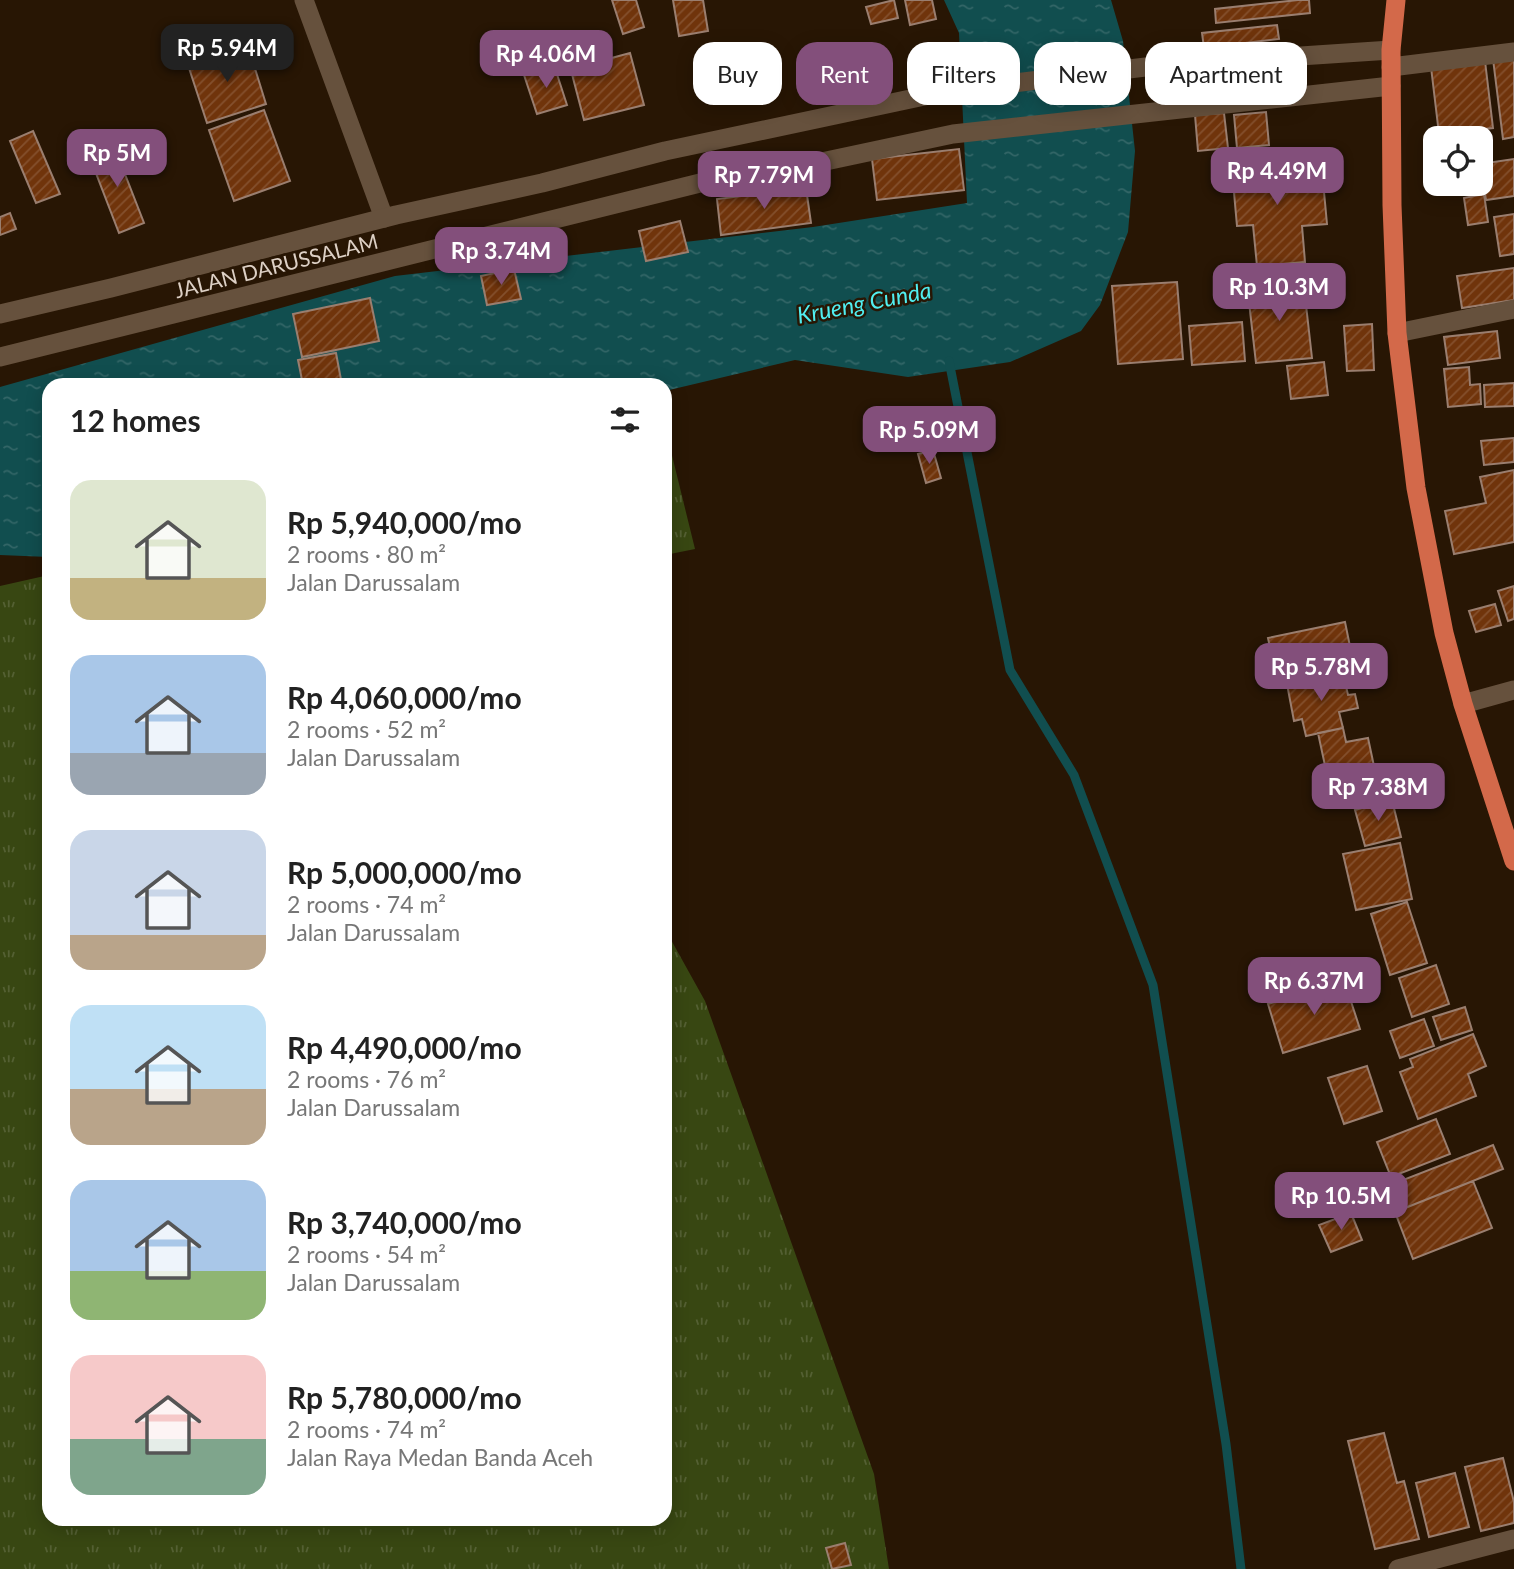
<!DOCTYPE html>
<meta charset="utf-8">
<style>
:root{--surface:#fff;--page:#f2f2f2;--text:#222;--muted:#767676;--accent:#834f7b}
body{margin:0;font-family:Lato,sans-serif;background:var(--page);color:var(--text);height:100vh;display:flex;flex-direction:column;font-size:26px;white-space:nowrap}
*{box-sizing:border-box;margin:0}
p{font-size:23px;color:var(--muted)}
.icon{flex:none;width:38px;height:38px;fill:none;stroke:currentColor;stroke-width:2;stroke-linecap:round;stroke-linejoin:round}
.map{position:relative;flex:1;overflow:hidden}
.sheet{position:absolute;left:42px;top:378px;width:630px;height:1148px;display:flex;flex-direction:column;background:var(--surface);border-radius:21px;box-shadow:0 4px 18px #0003}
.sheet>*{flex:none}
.hud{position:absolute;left:693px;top:42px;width:665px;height:63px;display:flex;gap:14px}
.controls{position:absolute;left:1423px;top:126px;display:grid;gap:14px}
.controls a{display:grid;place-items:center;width:70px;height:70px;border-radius:14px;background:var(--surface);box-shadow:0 4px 18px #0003;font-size:35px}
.price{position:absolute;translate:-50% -60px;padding:0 16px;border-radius:14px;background:var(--accent);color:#fff;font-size:23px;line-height:46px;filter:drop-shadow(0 2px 4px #0008)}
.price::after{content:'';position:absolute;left:50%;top:42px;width:21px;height:16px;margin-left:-10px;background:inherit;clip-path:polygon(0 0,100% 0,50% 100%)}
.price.selected{background:#222;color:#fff}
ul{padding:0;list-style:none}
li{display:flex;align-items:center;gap:21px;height:175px;padding:0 28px}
li span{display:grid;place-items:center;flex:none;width:196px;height:140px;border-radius:21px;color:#555}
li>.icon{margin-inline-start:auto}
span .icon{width:84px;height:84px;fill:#fffc;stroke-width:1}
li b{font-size:30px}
h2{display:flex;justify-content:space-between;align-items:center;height:84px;padding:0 28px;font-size:30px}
.tag{padding:0 24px;border-radius:21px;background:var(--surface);box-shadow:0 4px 18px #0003;font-size:24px;line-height:63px}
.tag.selected{background:var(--accent);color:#fff}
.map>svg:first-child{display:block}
</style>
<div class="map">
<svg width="1514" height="1569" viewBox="0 0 1514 1569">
<defs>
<pattern id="grass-tufts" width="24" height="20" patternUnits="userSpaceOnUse" patternTransform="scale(1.75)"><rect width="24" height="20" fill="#384712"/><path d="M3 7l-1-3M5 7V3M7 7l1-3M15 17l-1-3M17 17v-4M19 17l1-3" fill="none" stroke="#546033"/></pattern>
<pattern id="water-ripples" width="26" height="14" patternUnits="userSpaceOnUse" patternTransform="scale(1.75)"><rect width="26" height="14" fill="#114e4f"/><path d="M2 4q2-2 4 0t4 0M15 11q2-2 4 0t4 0" fill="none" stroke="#336667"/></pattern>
<pattern id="building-hatch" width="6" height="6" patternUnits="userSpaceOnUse" patternTransform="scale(1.75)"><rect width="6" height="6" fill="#70340b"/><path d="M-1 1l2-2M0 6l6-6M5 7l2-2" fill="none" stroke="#84502d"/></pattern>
</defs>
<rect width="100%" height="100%" fill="#281604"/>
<path fill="url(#grass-tufts)" d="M665,427L695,549L665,555Z
M49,575V1519H665V929L705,1001L874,1474L889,1569H0V586Z"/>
<path fill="url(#water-ripples)" d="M944,0H1111L1123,41L1135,151L1128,232L1100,305L1081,331L1010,362L908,377L795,360L665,391V385H49V557L0,555V387L395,276L813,227L967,203L959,33Z"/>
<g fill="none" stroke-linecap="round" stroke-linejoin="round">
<path stroke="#114e4f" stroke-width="9" d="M949,361L1010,670L1074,775L1153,985L1226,1444L1241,1569"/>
</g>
<path fill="url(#building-hatch)" stroke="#9a7e6f" stroke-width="2" d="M612,0H636L644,27L623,34Z
M673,0H703L708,31L679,36Z
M894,0L898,18L871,24L866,7Z
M905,0H932L936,19L910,25Z
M1298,0H1309L1310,13L1216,23L1215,9Z
M1277,25L1279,39L1204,48L1202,33Z
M248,46L266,104L207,123L188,65Z
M589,49L593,63L630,53L644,105L584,120L567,55Z
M1514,57V137L1503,139L1493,59Z
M1485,61L1493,128L1439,134L1431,67Z
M554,65L567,105L537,114L524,75Z
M264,110L290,181L234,201L209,130Z
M1266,112L1269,145L1237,148L1234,115Z
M1224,113L1228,148L1198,151L1195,115Z
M33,131L60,194L36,203L10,141Z
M114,146L144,223L119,233L89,155Z
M959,149L964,190L877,200L872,159Z
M1296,154L1298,183L1323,181L1327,224L1302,226L1305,262L1257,266L1253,225L1237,226L1232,170L1248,168L1247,158Z
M1514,159V196L1486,200L1480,164Z
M806,188L811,223L721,235L717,199Z
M1484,194L1488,222L1468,225L1464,198Z
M10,213L16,229L0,235V217Z
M1514,214V254L1500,256L1494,217Z
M680,221L688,252L646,261L639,231Z
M1514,268V300L1462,308L1457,276Z
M514,269L521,299L487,305L481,276Z
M1286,277L1288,298L1305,296L1312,358L1256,363L1249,302L1257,301L1255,280Z
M1177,282L1183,359L1118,364L1112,286Z
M370,298L379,341L302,357L293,314Z
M1242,322L1245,361L1192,365L1189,326Z
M1372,324L1374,370L1347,371L1344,326Z
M1497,331L1500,358L1448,365L1444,337Z
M336,353L342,385H303L298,360Z
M1324,362L1328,395L1291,399L1287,366Z
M1469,367L1470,385L1480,384L1481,404L1448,407L1444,369Z
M1514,383V406L1485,407L1484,385Z
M1514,438V462L1484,465L1481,441Z
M933,450L941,478L926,483L918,454Z
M1514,470V542L1454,554L1445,511L1486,503L1480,477Z
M1514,586V619L1508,621L1498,591Z
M1495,604L1501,625L1476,632L1469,611Z
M1345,622L1355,671L1278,686L1268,638Z
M1343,673L1348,695L1355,694L1358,708L1339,712L1343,728L1306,736L1302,719L1294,721L1287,684Z
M1343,728L1346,742L1368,738L1381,799L1354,805L1349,779L1329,784L1318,733Z
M1392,800L1401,837L1365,846L1355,810Z
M1400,843L1412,899L1356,910L1343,854Z
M1407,902L1427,963L1390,975L1371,914Z
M1436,965L1449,1004L1412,1017L1399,978Z
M1344,980L1360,1029L1283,1053L1268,1004Z
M1465,1007L1472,1030L1441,1040L1433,1017Z
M1424,1019L1434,1046L1400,1058L1390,1031Z
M1473,1034L1486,1066L1468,1074L1476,1096L1418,1119L1400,1072L1413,1067L1410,1059Z
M1367,1066L1382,1111L1344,1124L1328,1078Z
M1436,1119L1450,1154L1391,1177L1377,1142Z
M1493,1145L1503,1169L1395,1212L1385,1187Z
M1473,1181L1492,1228L1413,1259L1395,1212Z
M1351,1213L1362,1240L1331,1252L1319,1225Z
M1384,1433L1397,1483L1404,1481L1419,1539L1375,1549L1348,1441Z
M1503,1458L1514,1502V1523L1481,1531L1465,1467Z
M1455,1473L1469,1527L1429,1537L1416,1483Z
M845,1543L851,1565L832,1569L826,1548Z"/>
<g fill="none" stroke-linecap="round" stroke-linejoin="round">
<path stroke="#66513d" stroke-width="19" d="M304,0L384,218
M1391,67L1514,52
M1397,333L1514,309
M1463,704L1514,690
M1398,1569L1514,1539"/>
<path stroke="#66513d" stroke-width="19" d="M0,314L111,288L396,215L542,183L665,151L948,91L1162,65L1391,50
M0,357L700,183L746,178L953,134L1391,86"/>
<path stroke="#d3694a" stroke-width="19" d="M1396,0L1391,50L1392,205L1397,333L1416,488L1444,633L1463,704L1514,861"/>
</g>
<g text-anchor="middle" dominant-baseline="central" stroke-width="5" stroke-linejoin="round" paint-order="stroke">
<g font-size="21" fill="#ddd0c5" stroke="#281604">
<text transform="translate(276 265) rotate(-14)">JALAN DARUSSALAM</text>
</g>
<g font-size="23" font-style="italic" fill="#50eef0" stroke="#281604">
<text transform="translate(864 302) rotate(-11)">Krueng Cunda</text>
</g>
</g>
</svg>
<div class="controls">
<a><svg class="icon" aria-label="locate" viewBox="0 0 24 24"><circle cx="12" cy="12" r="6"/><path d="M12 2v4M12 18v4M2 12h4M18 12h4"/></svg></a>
</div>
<b class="price selected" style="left:227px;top:84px">Rp 5.94M</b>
<b class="price" style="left:546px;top:90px">Rp 4.06M</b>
<b class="price" style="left:117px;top:189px">Rp 5M</b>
<b class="price" style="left:1277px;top:207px">Rp 4.49M</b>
<b class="price" style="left:764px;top:211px">Rp 7.79M</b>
<b class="price" style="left:501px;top:287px">Rp 3.74M</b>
<b class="price" style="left:1279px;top:323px">Rp 10.3M</b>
<b class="price" style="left:929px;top:466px">Rp 5.09M</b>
<b class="price" style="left:1321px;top:703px">Rp 5.78M</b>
<b class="price" style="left:1378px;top:823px">Rp 7.38M</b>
<b class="price" style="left:1314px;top:1017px">Rp 6.37M</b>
<b class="price" style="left:1341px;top:1232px">Rp 10.5M</b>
<div class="hud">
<a class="tag">Buy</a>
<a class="tag selected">Rent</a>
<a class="tag">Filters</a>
<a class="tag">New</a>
<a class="tag">Apartment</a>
</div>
<section class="sheet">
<h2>12 homes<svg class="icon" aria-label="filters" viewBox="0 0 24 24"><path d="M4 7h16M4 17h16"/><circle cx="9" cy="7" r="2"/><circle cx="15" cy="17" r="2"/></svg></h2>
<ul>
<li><span style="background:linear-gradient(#dfe7d0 70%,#c2b280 0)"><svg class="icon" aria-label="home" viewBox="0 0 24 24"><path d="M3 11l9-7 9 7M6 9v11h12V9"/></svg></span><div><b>Rp 5,940,000/mo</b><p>2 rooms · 80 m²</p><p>Jalan Darussalam</p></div></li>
<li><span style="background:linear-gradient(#a9c7e8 70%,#9aa5b1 0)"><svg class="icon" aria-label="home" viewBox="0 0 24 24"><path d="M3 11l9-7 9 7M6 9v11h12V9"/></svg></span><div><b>Rp 4,060,000/mo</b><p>2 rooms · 52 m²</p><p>Jalan Darussalam</p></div></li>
<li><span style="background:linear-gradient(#c9d6e8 75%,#b9a48a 0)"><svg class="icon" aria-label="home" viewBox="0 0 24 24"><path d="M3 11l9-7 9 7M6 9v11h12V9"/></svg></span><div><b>Rp 5,000,000/mo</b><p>2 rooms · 74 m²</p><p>Jalan Darussalam</p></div></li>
<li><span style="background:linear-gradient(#bfe0f5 60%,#b9a48a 0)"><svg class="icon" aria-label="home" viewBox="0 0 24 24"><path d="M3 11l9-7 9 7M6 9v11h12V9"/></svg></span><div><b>Rp 4,490,000/mo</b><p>2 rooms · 76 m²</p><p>Jalan Darussalam</p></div></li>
<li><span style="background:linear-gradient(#a9c7e8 65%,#8fb573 0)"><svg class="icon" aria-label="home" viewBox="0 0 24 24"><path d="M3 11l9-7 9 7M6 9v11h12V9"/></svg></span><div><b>Rp 3,740,000/mo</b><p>2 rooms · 54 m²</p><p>Jalan Darussalam</p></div></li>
<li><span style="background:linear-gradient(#f6c9c9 60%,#7fa58c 0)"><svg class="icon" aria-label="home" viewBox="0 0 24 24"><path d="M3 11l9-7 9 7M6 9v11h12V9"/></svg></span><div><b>Rp 5,780,000/mo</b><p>2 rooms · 74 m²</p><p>Jalan Raya Medan Banda Aceh</p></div></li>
</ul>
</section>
</div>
